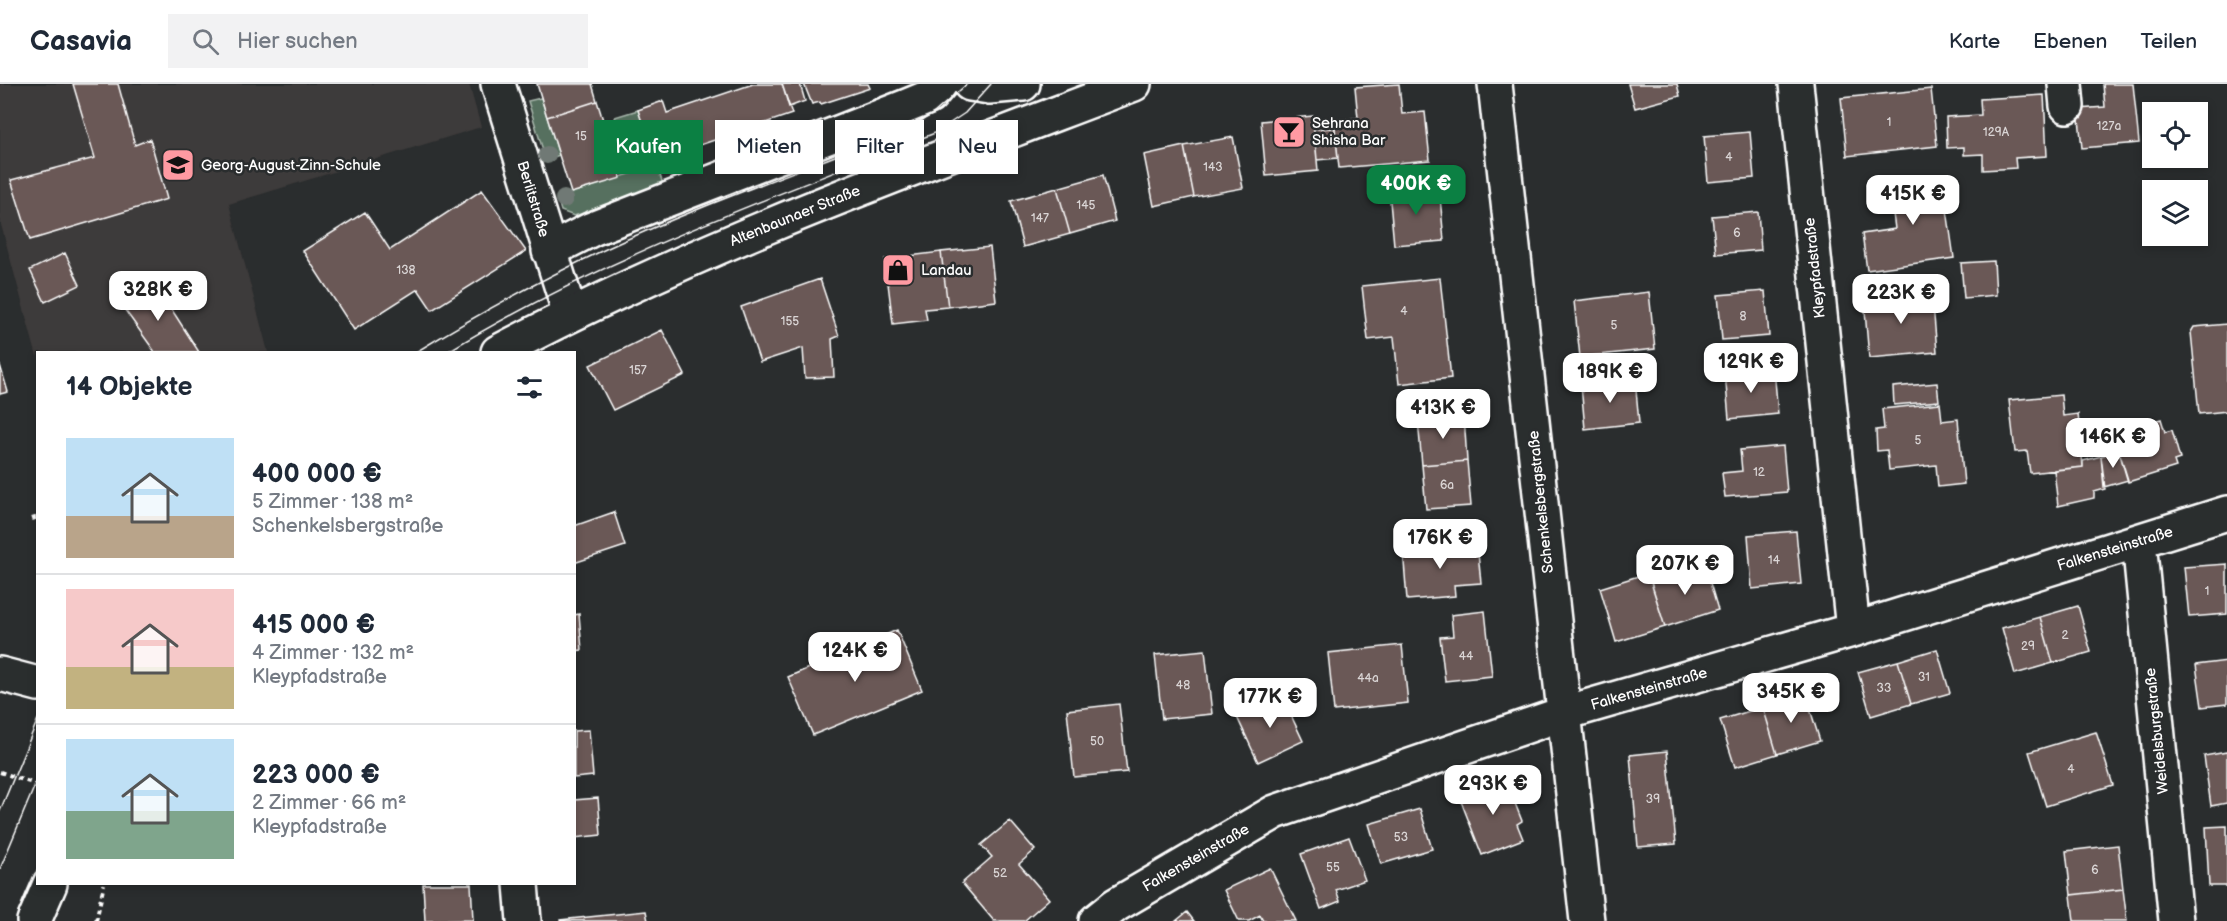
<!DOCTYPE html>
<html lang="de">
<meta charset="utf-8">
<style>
:root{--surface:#fff;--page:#f2f2f3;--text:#1f2937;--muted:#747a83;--line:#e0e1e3;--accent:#0b8043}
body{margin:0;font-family:"Balsamiq Sans",sans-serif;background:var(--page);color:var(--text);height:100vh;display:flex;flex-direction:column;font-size:22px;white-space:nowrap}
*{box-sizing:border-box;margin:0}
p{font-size:20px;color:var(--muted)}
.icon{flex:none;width:33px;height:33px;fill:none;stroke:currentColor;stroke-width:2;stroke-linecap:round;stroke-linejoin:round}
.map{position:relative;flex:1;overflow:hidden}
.side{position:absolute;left:36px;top:267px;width:540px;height:534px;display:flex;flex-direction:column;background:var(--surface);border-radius:0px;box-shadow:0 3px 9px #0003}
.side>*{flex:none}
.hud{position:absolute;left:594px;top:36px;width:570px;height:54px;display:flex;gap:12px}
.controls{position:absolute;left:2142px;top:18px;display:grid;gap:12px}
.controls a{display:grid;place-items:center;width:66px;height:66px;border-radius:0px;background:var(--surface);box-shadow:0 3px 9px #0003;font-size:30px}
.price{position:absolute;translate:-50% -51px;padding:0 14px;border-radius:12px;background:#fff;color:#222;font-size:20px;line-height:39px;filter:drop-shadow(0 2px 3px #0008)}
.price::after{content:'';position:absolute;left:50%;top:36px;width:18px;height:14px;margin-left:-9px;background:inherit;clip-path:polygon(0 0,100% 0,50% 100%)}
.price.on{background:var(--accent);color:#fff}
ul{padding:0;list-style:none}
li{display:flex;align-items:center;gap:18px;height:150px;padding:0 30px}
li+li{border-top:2px solid var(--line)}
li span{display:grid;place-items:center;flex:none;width:168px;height:120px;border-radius:0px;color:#555}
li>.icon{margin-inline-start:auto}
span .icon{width:72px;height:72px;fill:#fffc;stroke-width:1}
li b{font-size:26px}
h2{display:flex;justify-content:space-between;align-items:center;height:72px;padding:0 30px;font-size:26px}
.tag{padding:0 21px;border-radius:0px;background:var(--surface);box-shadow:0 3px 9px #0003;font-size:21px;line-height:54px}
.tag.on{background:var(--accent);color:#fff}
header{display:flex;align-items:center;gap:36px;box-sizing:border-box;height:84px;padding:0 30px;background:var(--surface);border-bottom:2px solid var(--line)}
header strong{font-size:28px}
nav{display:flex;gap:33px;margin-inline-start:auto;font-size:21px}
.search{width:420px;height:54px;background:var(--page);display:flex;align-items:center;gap:15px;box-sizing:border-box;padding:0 21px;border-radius:0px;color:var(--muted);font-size:22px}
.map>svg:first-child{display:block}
</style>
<header>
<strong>Casavia</strong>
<div class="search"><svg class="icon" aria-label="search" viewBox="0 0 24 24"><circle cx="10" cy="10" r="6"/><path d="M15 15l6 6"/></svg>Hier suchen</div>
<nav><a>Karte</a><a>Ebenen</a><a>Teilen</a></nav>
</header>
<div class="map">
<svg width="2227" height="837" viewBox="0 0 2227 837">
<rect width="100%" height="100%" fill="#2a2d2e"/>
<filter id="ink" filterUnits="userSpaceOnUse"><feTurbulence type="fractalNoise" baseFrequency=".0167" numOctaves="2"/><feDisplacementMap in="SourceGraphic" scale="12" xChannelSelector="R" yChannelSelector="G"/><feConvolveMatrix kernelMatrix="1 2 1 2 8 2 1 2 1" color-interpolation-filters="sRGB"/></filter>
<g filter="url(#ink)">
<path fill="#3e3a3a" d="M0,0H469L481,43L229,120L268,268H38L37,273L0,137Z"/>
<path fill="#56705e" stroke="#aab8ae" stroke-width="1.5" d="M541,14L559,71L546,76L528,17Z
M638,26L664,103L574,132L561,127L557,113L633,89L615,33Z"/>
<path fill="#6b5856" stroke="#fff" stroke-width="1.5" d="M73,0H118L135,61L150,55L167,115L30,156L11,96L95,74Z
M592,0L597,17L547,33L537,0Z
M753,0H782L792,30L670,71L667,64L652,68L638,26L663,17L667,29Z
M782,0H800L805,17L789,23Z
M804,0H868L870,4L821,20L820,18L812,20Z
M1399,0L1402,30L1425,28L1430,76L1339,84L1334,36L1358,34L1355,3Z
M1628,0H1677L1680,12L1635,24Z
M2103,0H2133L2139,59L2082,64L2078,25L2105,23Z
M1931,5L1937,62L1847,72L1841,14Z
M2044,11L2047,72L2015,74L2016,84L1983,86V70L1964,71V63L1947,64L1946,33L1981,31L1980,15Z
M597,17L621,94L571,109L547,33Z
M1313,32L1318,87L1266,92L1261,37Z
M1335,44L1338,74L1317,76L1314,45Z
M1750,48L1754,94L1708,98L1704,52Z
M1233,53L1243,104L1194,113L1184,62Z
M1184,62L1194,113L1154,122L1144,71Z
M1103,91L1115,137L1070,150L1057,104Z
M1942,91L1954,174L1867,186L1862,150L1895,145L1889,98Z
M1439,102L1444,157L1394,161L1389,106Z
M1057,104L1070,150L1023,163L1011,117Z
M482,106L526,167L432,226L418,205L354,246L303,167L365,128L390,166Z
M1758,128L1761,166L1716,170L1712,132Z
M990,163L996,217L948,223L941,168Z
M941,168L948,223L925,225L927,236L893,240L885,175Z
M65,169L80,201L45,218L30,186Z
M1994,177L1996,211L1964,214L1961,179Z
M1440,194L1451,294L1399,300L1394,253L1368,256L1362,202Z
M820,195L839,252L832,255L834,293L805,294L803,264L760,278L741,223Z
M154,198L199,268H155L122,222Z
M1765,207L1769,252L1722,256L1718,211Z
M1649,208L1655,265L1580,273L1574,217Z
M1932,208L1937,268L1869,274L1864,215Z
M2227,240V327L2199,330L2191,248L2194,243Z
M662,246L685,291L613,326L590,281Z
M0,281L8,308L0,310Z
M1774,285L1778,330L1729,335L1725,289Z
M1635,295L1639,339L1585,345L1581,301Z
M1937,299L1939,317L1894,321L1893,303Z
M2061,311L2063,332L2078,330L2083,383L2030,389L2027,367L2015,368L2009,316Z
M1940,319L1942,337L1958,335L1964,400L1938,403L1936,381L1889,386L1887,366L1877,367L1876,346L1884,345L1882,325Z
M1464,332L1467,377L1422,381L1418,336Z
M2161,335L2165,348L2172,346L2180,375L2174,377L2176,383L2128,398L2114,350Z
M1783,362L1787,408L1725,413L1722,389L1742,387L1740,366Z
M2119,367L2128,396L2104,403L2101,372Z
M2101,372L2105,405L2094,408V414L2058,422L2054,386L2083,383V377Z
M1467,377L1471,422L1426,425L1422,381Z
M614,428L625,462L574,479V442Z
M1796,447L1801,500L1752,505L1748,451Z
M1477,459L1481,499L1454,501L1455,512L1407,516L1403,465Z
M2227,480V530L2189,533L2184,483Z
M1705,482L1718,526L1665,543L1651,498Z
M1648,489L1665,543L1616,558L1600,504Z
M2078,522L2091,568L2053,579L2040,533Z
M1485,527L1492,592L1445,597L1440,553L1453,552L1451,531Z
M579,530L582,566L574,567V531Z
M2040,533L2053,579L2015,590L2002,544Z
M897,546L922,606L813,651L788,593Z
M1402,561L1408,619L1334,627L1328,569Z
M1937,565L1950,609L1911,620L1898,577Z
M1205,566L1212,630L1162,635L1155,571Z
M1898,577L1911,620L1871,632L1858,588Z
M2227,577V620L2202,623L2196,581Z
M1805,609L1820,657L1777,670L1763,623Z
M1282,612L1303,657L1258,678L1237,633Z
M1119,620L1127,688L1074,693L1067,626Z
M1763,623L1777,670L1735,683L1720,636Z
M589,646L593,692L574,694V647Z
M2096,648L2113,701L2046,722L2029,668Z
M1667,667L1676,760L1638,763L1630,671Z
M2227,668V719L2211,722L2204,672Z
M1505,694L1522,737L1517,740L1523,755L1482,771L1459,712Z
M598,714L601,751L574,754V716Z
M1420,725L1432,765L1381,780L1369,740Z
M1010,737L1035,766L1019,780L1049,815L1024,837H994L962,799L992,773L981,761Z
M2227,742V802H2209L2206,743Z
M1349,753L1365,796L1336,806L1340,817L1321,825L1301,770Z
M2118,761L2123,805L2071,811L2066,767Z
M1270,784L1296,837H1263L1260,831L1249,837H1239L1224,806Z
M423,800H471L473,836L425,837Z
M2123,805L2127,837H2074L2071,811Z
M646,827L648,837H560V836Z
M1187,828L1194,837H1176Z"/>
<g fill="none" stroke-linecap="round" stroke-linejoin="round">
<defs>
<path id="minor" d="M498,0L570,230
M970,0L989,3L1023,0
M1495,0L1587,837
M1796,0L1853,546
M2065,0L2067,22
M549,167L592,145L907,22L929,13L940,0
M2139,457L2176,837
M0,590L38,600
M521,800L524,837
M1096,837L1116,821L1275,728L1565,629L1853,546L2227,429"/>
<path id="major" d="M498,268C702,160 919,82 1134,0
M34,837L50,800"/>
</defs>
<use href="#minor" stroke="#fff" stroke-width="38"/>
<use href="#major" stroke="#fff" stroke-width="38"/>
<path stroke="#fff" stroke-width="4" stroke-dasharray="4.5 4.5" stroke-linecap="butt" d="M32,435L38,433
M0,688L38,701
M96,837L104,800"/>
<use href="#minor" stroke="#2a2d2e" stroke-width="33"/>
<use href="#major" stroke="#2a2d2e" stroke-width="33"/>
<path stroke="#fff" stroke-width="1.5" d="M416,268C478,230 542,195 608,164C709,117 815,82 918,39L934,29L967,0
M447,268C600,175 769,114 935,49L965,29L991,0
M0,727L38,635
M0,785L38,694"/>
</g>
<g fill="#707974">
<circle cx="547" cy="71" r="9"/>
<circle cx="564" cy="115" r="9"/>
</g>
</g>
<defs>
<symbol id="bar-square" viewBox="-11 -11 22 22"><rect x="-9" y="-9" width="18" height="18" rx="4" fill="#ff9aa2" stroke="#2a2d2e"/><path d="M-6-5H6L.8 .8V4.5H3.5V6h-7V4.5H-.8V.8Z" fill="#111"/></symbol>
<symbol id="school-square" viewBox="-11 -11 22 22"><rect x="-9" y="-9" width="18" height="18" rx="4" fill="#ff9aa2" stroke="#2a2d2e"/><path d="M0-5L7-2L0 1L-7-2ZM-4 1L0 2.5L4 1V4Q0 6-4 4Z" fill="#111"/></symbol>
<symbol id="shop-square" viewBox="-11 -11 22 22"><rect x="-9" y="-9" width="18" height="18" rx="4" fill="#ff9aa2" stroke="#2a2d2e"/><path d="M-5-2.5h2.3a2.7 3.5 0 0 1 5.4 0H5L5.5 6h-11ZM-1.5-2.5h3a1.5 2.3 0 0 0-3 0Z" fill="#111"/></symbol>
</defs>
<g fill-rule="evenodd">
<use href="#bar-square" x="1270" y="29" width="38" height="38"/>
<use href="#school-square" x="159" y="62" width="38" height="38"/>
<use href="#shop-square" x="879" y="167" width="38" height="38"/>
</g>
<g text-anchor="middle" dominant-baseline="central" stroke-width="5" stroke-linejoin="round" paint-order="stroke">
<g font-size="12" fill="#dad5d5">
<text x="1889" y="38">1</text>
<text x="2109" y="42">127a</text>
<text x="1996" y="48">129A</text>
<text x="581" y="52">15</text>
<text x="1729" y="73">4</text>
<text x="1213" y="83">143</text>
<text x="1086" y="121">145</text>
<text x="1040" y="134">147</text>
<text x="1737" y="149">6</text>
<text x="406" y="186">138</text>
<text x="1404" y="227">4</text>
<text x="1743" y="232">8</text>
<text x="790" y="237">155</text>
<text x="1614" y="241">5</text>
<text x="638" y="286">157</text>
<text x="1918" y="356">5</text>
<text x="1759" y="388">12</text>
<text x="1447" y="401">6a</text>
<text x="1774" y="476">14</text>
<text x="2207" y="507">1</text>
<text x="2065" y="551">2</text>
<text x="2028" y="562">29</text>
<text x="1466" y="572">44</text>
<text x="1924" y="593">31</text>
<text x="1368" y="594">44a</text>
<text x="1183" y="601">48</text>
<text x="1884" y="604">33</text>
<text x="1097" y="657">50</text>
<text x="2071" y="685">4</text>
<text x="1653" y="715">39</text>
<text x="1401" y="753">53</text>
<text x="1333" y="783">55</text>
<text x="2095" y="786">6</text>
<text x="1000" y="789">52</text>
</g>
<g font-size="15" fill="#fff" stroke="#2a2d2e" text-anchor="start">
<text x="1312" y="39">Sehrana<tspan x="1312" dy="17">Shisha Bar</tspan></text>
<text x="201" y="81">Georg-August-Zinn-Schule</text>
<text x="921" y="186">Landau</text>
</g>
<g font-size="15" fill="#fff" stroke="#2a2d2e">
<text transform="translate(533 115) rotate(73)">Berlitstraße</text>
<text transform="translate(795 132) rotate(-22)">Altenbaunaer Straße</text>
<text transform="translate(1815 184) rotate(-96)">Kleypfadstraße</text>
<text transform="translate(1541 418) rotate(-96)">Schenkelsbergstraße</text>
<text transform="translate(2115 465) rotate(-17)">Falkensteinstraße</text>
<text transform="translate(1649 605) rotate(-16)">Falkensteinstraße</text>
<text transform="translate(2157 647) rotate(-96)">Weidelsburgstraße</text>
<text transform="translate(1196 774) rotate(-30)">Falkensteinstraße</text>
</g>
</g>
</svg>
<div class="controls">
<a><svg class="icon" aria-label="locate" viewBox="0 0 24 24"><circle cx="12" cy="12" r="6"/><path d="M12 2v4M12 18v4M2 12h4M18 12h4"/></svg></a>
<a><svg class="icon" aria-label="layers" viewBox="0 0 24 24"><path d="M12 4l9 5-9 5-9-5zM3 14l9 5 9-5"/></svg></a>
</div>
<b class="price on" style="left:1416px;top:132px">400K €</b>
<b class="price" style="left:1913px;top:142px">415K €</b>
<b class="price" style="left:158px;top:238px">328K €</b>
<b class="price" style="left:1901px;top:241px">223K €</b>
<b class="price" style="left:1751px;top:310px">129K €</b>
<b class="price" style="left:1610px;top:320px">189K €</b>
<b class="price" style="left:1443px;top:356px">413K €</b>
<b class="price" style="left:2113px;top:385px">146K €</b>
<b class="price" style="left:1440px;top:486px">176K €</b>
<b class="price" style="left:1685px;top:512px">207K €</b>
<b class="price" style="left:855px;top:599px">124K €</b>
<b class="price" style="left:1791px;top:640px">345K €</b>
<b class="price" style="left:1270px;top:645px">177K €</b>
<b class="price" style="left:1493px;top:732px">293K €</b>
<div class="hud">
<a class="tag on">Kaufen</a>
<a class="tag">Mieten</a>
<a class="tag">Filter</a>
<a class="tag">Neu</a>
</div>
<section class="side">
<h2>14 Objekte<svg class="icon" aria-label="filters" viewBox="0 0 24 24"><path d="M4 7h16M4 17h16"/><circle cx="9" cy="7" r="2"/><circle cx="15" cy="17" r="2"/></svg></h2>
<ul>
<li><span style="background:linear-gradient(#bfe0f5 65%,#b9a48a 0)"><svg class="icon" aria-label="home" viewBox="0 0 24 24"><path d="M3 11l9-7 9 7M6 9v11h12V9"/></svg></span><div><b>400 000 €</b><p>5 Zimmer · 138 m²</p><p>Schenkelsbergstraße</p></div></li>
<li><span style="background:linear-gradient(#f6c9c9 65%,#c2b280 0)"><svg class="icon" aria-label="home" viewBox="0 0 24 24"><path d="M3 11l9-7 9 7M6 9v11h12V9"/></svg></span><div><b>415 000 €</b><p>4 Zimmer · 132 m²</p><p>Kleypfadstraße</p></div></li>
<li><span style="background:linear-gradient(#bfe0f5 60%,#7fa58c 0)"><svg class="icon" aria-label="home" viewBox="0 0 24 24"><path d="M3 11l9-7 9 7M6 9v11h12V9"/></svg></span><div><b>223 000 €</b><p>2 Zimmer · 66 m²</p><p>Kleypfadstraße</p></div></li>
</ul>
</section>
</div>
